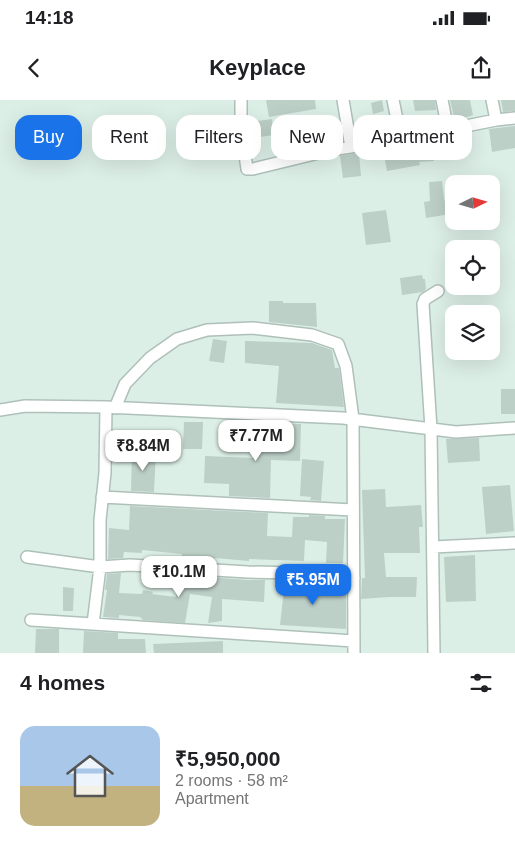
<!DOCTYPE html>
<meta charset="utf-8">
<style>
:root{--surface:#fff;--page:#f2f2f2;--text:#202124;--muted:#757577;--line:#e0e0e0;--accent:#1a73e8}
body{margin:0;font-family:Helvetica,sans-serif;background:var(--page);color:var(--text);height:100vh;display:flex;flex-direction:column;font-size:19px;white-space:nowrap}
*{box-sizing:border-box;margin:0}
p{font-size:16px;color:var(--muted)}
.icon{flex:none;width:28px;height:28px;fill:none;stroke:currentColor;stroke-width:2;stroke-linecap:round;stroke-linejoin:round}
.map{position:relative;height:553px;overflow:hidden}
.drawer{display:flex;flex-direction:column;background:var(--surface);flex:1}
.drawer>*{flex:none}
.banner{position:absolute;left:15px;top:15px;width:485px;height:45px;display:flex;gap:10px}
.needle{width:32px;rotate:85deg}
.tools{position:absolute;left:445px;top:75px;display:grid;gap:10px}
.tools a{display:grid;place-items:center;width:55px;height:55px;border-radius:10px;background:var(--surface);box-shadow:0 5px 20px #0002;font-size:25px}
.price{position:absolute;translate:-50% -42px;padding:0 11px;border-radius:10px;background:#fff;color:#222;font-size:16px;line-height:32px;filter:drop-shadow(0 1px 2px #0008)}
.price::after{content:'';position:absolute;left:50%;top:30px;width:15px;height:11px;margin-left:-8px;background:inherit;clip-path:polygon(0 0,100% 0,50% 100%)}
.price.selected{background:var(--accent);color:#fff}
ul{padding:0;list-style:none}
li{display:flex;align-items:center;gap:15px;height:125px;padding:0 20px}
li+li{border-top:1px solid var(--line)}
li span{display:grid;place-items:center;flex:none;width:140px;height:100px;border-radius:15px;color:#555}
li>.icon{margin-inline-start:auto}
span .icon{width:60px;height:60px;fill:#fffc;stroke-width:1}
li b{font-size:21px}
h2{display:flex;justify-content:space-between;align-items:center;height:60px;padding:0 20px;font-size:21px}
.pill{padding:0 18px;border-radius:15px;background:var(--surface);box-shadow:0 5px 20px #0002;font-size:18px;line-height:45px}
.pill.selected{background:var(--accent);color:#fff}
.status{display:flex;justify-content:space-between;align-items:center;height:35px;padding:0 25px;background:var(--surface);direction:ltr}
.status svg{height:14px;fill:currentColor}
header{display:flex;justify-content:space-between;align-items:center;height:65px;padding:0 20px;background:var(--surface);font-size:22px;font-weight:800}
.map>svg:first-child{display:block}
</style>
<div class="status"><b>14:18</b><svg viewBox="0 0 49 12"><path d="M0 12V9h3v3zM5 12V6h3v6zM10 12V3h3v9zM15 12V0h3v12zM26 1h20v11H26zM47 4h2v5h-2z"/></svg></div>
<header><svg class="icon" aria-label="back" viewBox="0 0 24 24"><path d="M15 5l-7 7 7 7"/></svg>Keyplace<svg class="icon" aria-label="share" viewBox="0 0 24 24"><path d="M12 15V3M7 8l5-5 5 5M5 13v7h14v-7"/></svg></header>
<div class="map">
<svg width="515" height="553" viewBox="0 0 515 553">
<rect width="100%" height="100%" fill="#dcefe7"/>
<path fill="#bdd0c8" d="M266,0H315L316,9L269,17Z
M382,0L384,11L373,14L371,3Z
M413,0H435L436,10L415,11Z
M450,0H470L473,15L455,21Z
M501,0H515V11L503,12Z
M272,19L274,35L260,37L257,21Z
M515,26V48L492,52L489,29Z
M436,40L437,52H433L434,61L419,62L420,65L387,71L383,49Z
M359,53L361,76L343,78L340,56Z
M442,81L444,99L446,104H449L450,114L426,118L424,102L430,101L429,82Z
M386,110L391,142L366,145L362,113Z
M422,175L423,179H425L426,189L423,192L402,195L400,178Z
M269,201H283V203H316L317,227L269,222Z
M213,239L227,241L224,263L209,261Z
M245,241L312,243L332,250L335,268H339L344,307L276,303L279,266L245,263Z
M501,289H515V314H501Z
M184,322H203L202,349H183Z
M280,323L301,324L300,361L271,360L270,398L229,396V384L204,383L205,356L254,358L255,325L280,326Z
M479,338L480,361L448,363L446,339Z
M132,352H156L154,392L131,391Z
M302,359L324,361L321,401L310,400L311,397L300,396Z
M510,385L514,431L486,434L482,387Z
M385,389L386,407L421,405L423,427H419L420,453H384L386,477H417L416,497H389L361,499L362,478H365L362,390Z
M130,406L268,413L267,436L292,437L293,417H309V415L325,416V419H345L343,463H326L327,442L305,440L304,461L249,459V461L215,458V463L181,461L182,454L142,450V453L124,452L123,458L108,459L109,428L129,430Z
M475,455L476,501L446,502L444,457Z
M121,473L119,493L142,494L143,490L153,492L152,494L176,497L179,475L248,480H265L264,502L222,499V521L208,523L212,497L190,494L185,523L143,520L140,517L119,515V518L103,517L107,490H105L107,474Z
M285,480L319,483L318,491L346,489V529L280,525Z
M63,487L74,488L73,511H63Z
M36,529H59V553H35Z
M84,531L118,533V539H145L146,553H83Z
M223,541V553H154L153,544Z"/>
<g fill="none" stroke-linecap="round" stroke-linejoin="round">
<defs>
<path id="minor" d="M241,0V26L247,69H253L331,50L401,39L496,20L515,18
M343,0L351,47
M393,0L401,39
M442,0L448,30
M492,0L496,20
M115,308L125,284L150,258L177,239L207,230L253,228L312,235L338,244L346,266L353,319L354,553
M0,310L25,306L106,307L343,318L456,332L515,328
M102,397L353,410
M433,447L515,443
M27,457L100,467L130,465L248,472L296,473L354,478
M31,520L354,541
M93,524L100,467V420L105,373L106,307
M434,553L431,329L423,204L425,199L438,191"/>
</defs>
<use href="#minor" stroke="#aec0b9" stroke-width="14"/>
<use href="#minor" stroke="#fff" stroke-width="11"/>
</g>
</svg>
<div class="tools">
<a><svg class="needle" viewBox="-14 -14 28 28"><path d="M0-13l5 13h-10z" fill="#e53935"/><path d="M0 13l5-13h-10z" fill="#757577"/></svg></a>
<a><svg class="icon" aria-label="locate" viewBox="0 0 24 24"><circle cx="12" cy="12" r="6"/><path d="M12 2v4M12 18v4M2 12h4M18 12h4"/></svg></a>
<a><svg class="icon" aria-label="layers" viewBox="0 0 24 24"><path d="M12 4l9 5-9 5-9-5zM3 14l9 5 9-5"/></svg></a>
</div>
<b class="price" style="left:256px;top:362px">₹7.77M</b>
<b class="price" style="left:143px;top:372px">₹8.84M</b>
<b class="price" style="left:179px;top:498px">₹10.1M</b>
<b class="price selected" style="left:313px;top:506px">₹5.95M</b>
<div class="banner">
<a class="pill selected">Buy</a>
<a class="pill">Rent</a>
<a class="pill">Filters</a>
<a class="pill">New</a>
<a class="pill">Apartment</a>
</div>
</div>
<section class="drawer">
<h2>4 homes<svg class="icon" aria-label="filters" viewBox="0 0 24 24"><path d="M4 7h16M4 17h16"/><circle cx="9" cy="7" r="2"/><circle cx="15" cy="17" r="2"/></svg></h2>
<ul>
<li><span style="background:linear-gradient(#a9c7e8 60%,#c2b280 0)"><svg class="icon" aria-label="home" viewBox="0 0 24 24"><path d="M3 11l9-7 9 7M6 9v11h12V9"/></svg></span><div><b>₹5,950,000</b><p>2 rooms · 58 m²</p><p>Apartment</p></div></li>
</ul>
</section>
